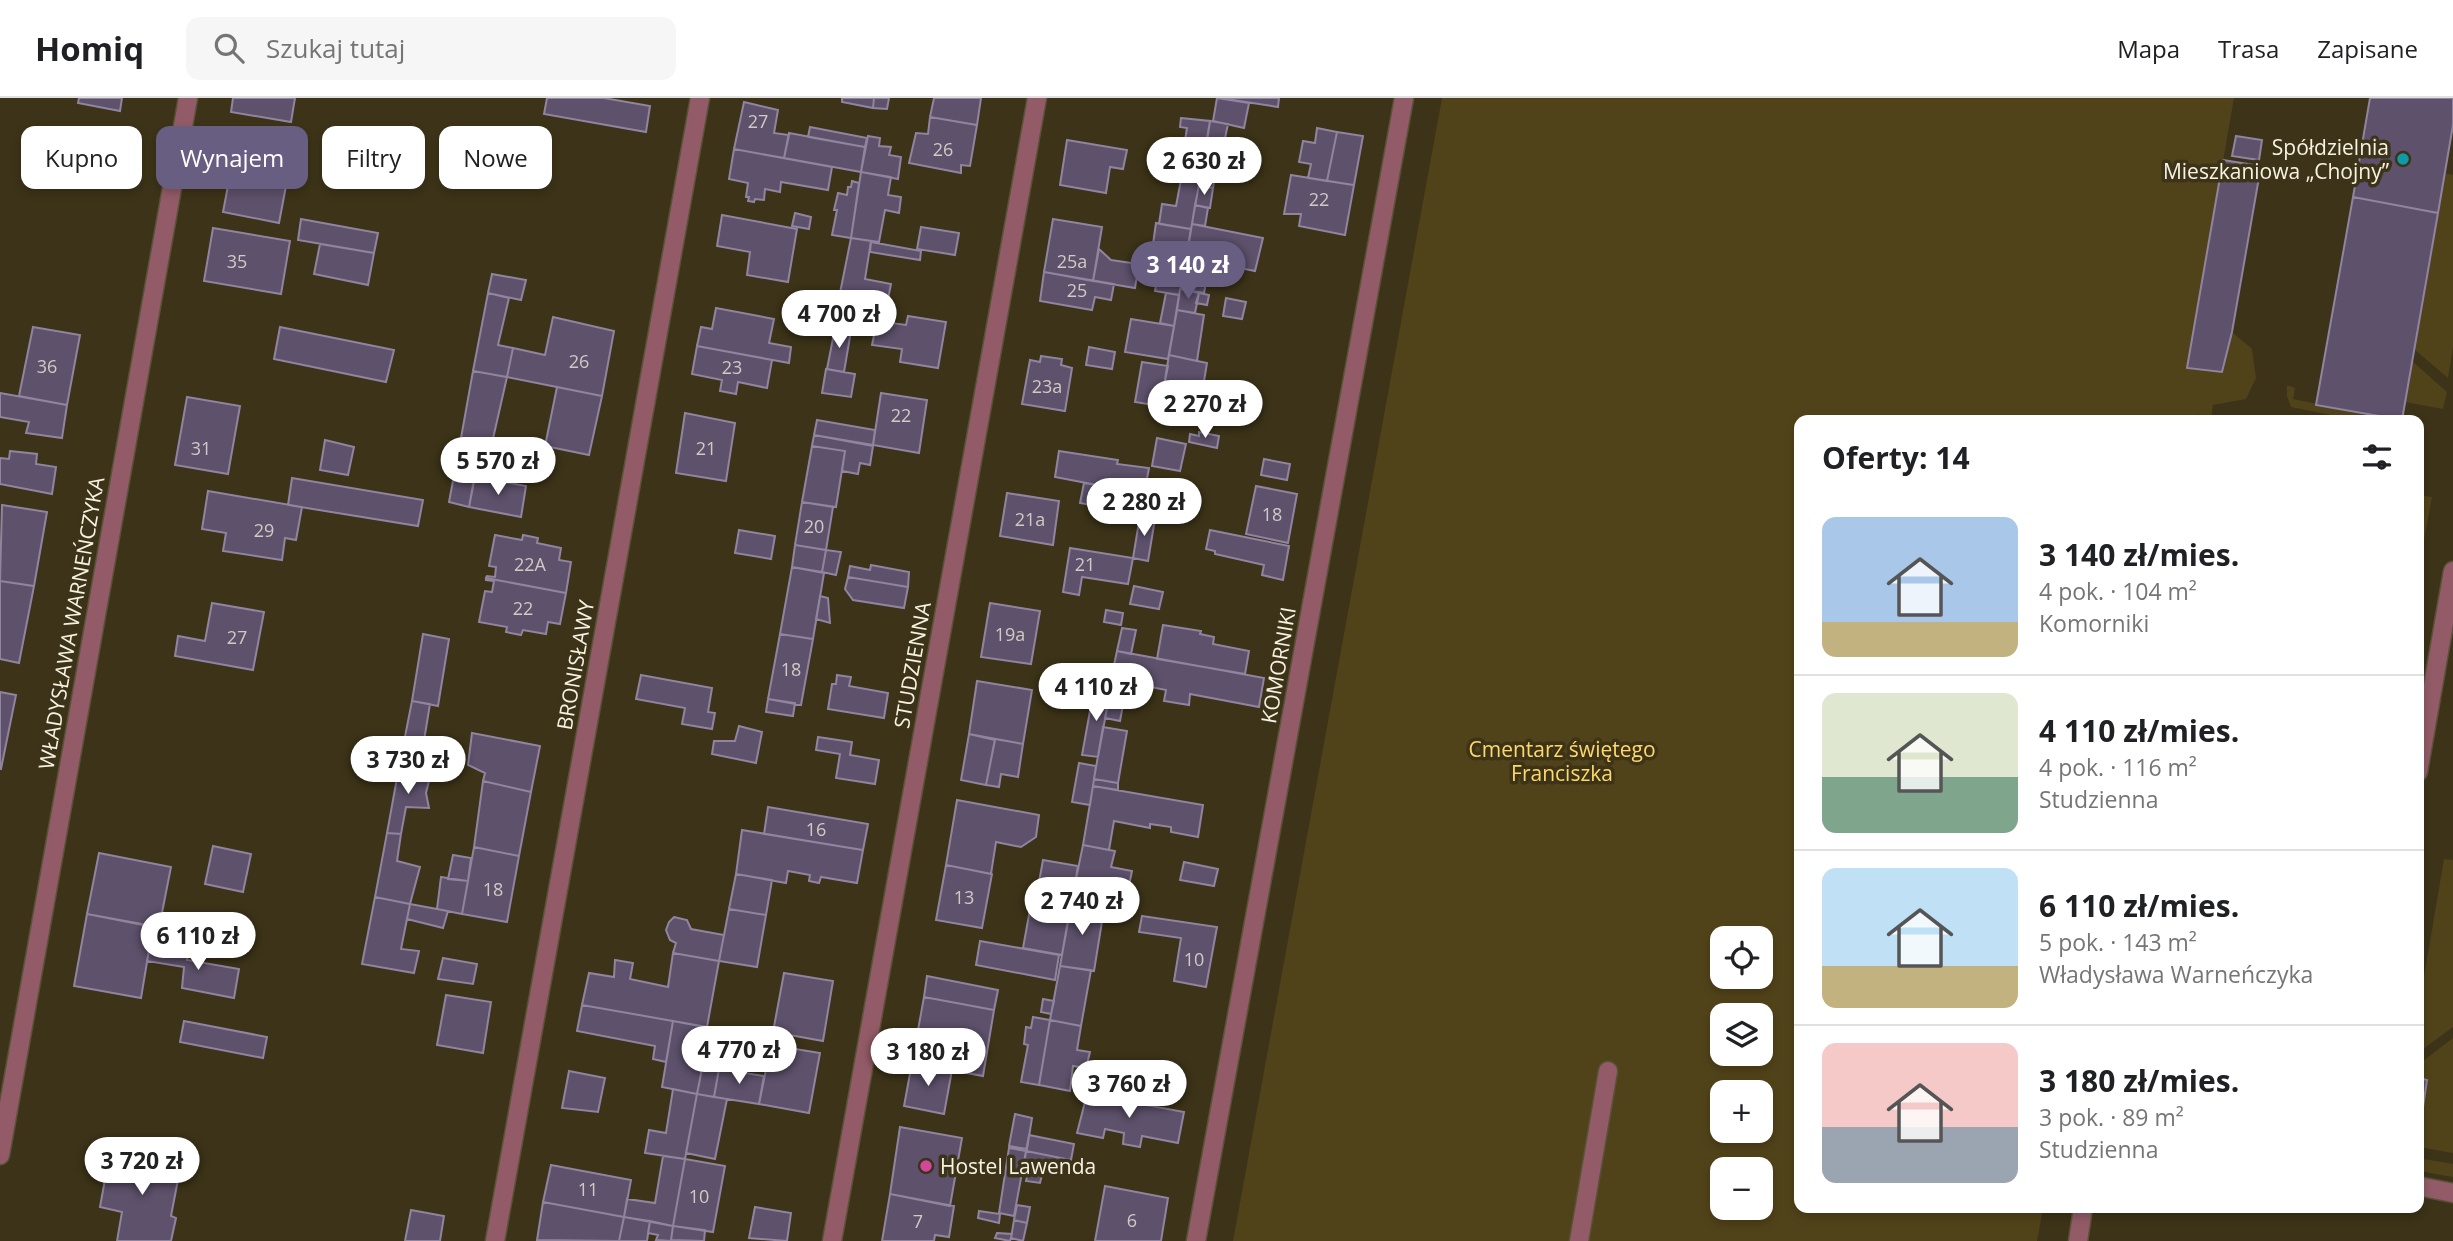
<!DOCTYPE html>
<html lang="pl">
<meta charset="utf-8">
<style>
:root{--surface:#fff;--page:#f6f6f6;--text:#202124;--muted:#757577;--line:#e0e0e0;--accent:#685e81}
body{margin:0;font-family:"Open Sans",sans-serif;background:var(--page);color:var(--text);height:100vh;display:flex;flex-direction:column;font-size:26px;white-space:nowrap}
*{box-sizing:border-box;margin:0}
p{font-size:23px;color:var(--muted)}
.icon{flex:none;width:38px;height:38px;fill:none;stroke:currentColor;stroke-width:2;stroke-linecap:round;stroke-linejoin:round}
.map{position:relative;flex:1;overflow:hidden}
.drawer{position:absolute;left:1794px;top:317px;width:630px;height:798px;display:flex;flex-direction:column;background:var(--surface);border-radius:14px;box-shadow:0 4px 10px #0003}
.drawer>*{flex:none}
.banner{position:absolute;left:21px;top:28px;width:665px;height:63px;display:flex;gap:14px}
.buttons{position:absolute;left:1710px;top:828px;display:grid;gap:14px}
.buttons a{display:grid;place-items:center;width:63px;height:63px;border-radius:14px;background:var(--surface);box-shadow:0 4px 10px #0003;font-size:35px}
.price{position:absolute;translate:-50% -60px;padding:0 16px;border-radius:24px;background:#fff;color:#222;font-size:23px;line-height:46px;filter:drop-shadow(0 2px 4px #0008)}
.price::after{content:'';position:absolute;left:50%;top:42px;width:21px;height:16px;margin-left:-10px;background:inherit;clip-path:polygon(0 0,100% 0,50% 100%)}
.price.selected{background:var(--accent);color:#fff}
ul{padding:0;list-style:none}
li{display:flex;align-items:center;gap:21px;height:175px;padding:0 28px}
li+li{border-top:2px solid var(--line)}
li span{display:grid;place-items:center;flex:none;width:196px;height:140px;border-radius:14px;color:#555}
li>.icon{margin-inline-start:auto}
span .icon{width:84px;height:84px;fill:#fffc;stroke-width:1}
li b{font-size:30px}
h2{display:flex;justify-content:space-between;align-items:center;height:84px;padding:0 28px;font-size:30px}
.pill{padding:0 24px;border-radius:14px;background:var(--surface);box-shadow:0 4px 10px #0003;font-size:24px;line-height:63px}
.pill.selected{background:var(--accent);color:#fff}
header{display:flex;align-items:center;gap:42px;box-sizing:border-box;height:98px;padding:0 35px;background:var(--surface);border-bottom:2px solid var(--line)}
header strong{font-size:33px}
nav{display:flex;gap:38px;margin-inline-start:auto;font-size:24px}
.search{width:490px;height:63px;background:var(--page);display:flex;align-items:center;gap:18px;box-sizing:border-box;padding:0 24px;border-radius:14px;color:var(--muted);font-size:26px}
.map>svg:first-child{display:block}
</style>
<header>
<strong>Homiq</strong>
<div class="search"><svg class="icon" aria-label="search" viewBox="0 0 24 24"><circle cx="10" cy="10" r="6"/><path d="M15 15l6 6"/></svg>Szukaj tutaj</div>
<nav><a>Mapa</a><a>Trasa</a><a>Zapisane</a></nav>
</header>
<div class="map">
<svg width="2453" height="1143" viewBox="0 0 2453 1143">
<rect width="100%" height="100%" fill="#3c3318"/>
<path fill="#514319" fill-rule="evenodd" d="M1442,0H2234L2187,269L2222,274L2232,234L2252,251L2256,280L2246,301L2213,307L2211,320L2197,316L2195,322H1799V1110H2043L2037,1143H1233ZM1722,840H1760V878H1722ZM1722,917H1760V956H1722ZM1722,994H1760V1032H1722ZM1722,1071H1760V1110H1722Z
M2445,75L2453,77V249L2448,280L2414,251Z
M2412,263L2447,294L2443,311L2405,304Z
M2287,287L2295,290L2293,301L2398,322H2355L2291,309L2287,298Z
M2419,397L2432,399L2419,469L2418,397Z
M2444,761L2453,762V929L2419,954V908Z
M2453,940V1055L2419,1049L2418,1015H2422L2427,982L2419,980V966Z
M2418,1060L2453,1066V1079L2419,1073Z"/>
<path fill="#5d516b" stroke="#90849f" stroke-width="2" d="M79,0H122L120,13L78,5Z
M233,0H295L291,24L231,14Z
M547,0H604L650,8L646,34L544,16Z
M842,0H874L873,10L842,4Z
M874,0H889L887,11L873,10Z
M934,0H981L977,27L930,19Z
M1217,0L1249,5L1244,30L1213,23Z
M1220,0H1279L1278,9Z
M2370,0H2453V27L2438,115L2353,99Z
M744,4L778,12L774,35L789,37L784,60L734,51Z
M930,19L977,27L970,68L961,67V75L909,65L916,35L928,36Z
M1181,20L1210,23L1204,58L1183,55L1187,30L1180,29Z
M1210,23L1228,26L1221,59L1205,56Z
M810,29L867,40L865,49L808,39Z
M1317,30L1337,34L1327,83L1308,80L1311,66L1299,64L1303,43L1315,45Z
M1337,34L1363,38L1354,87L1327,83Z
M789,35L865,49L861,74L784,60Z
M868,38L880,40L879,48L891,49L889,57L901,59L898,81L861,74Z
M2236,38L2262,42L2259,62L2232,58Z
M1067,42L1127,52L1123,71L1110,69L1106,95L1060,87Z
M236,46L292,56L279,125L223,114Z
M734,51L832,69L828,92L781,84L780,94L765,91L764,102L755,101L754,104L748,103L749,99H746L748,85L729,81Z
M1170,59L1203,64L1191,131L1159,126L1162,106L1176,108L1183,71L1168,68Z
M2223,62L2261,68L2232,234L2222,274L2187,270Z
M1202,70L1216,73L1213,90L1199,88Z
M861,74L891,79L888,97L901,99L899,115L885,112L879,144L851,140Z
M1291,77L1354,87L1345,137L1299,128L1301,116H1284Z
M852,83L859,85L851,140L832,137L837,112H834L838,95L847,97L848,89H851Z
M1199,88L1213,90L1210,110L1195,107Z
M2353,99L2438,115L2402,322L2316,307Z
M1195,107L1208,110L1205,128L1192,126Z
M795,115L811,119L809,131L792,128Z
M722,117L797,131L788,184L747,177L750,154L717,148Z
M301,121L378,135L374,155L298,142Z
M1053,121L1102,129L1093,183L1044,174Z
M1156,125L1191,131L1179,197L1155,193L1163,148L1153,146Z
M1192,126L1263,140L1255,173L1210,164L1204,195L1181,191Z
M921,129L959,135L955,157L917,151Z
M213,130L290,143L281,196L204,183Z
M851,140L871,143L865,181L891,186L888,201L866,197L865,205L839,200Z
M871,144L921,153L920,162L870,154Z
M320,146L374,155L368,187L314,176Z
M1099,151L1111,162L1139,166L1135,190L1093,183Z
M1044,174L1114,186L1111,202L1095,199L1092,212L1040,203Z
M492,176L526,182L521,202L488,195Z
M1180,191L1199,195L1195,215L1177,212Z
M488,195L509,200L498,247L513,250L507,279L473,273Z
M1166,195L1179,197L1174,228L1160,225Z
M1199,195L1209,197L1207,207L1196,205Z
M1226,200L1246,204L1242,221L1223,218Z
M716,210L774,221L769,245L791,249L789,265L697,248L701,229L712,231Z
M1177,212L1204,217L1197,263L1169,257Z
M908,218L946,224L938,270L900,264L902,251L872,247L877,223L906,227Z
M553,219L614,233L602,298L507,279L513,250L545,257Z
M1131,221L1174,228L1168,261L1125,254Z
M33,229L80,237L67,307L19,298Z
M280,229L394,252L386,284L274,261Z
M835,230L851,233L844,274L827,271Z
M697,248L772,262L767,290L738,284L736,296L720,293L722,282L692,276Z
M1089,249L1115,254L1112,271L1086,267Z
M1169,257L1207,265L1199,313L1161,306Z
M1041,258L1062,261L1061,267L1072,270L1065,313L1022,306L1030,262L1040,264Z
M1142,264L1168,268L1160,308L1135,304Z
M826,271L855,276L851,299L822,295Z
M473,273L507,279L492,345L461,340Z
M557,289L602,298L589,357L545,348Z
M0,295L67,307L62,340L26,335L29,324L0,319Z
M881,295L927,302L919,355L873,347Z
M187,299L240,308L228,376L175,367Z
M685,315L735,325L726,383L676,375Z
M817,322L875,332L873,347L814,337Z
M1199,334L1219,338L1217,350L1189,344L1190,336L1199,338Z
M814,337L873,348L870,367L860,365L858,376L842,373L845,353L812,348Z
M461,340L481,343L469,409L449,404Z
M1157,340L1186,346L1180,373L1152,368Z
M325,342L354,349L348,377L320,372Z
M812,348L845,353L836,409L802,404Z
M10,353L37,356L36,366L56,369L52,396L0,386V360L9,361Z
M1059,353L1118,362L1117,366L1149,370L1144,396L1055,379Z
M1264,361L1290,366L1287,382L1261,377Z
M475,379L526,388L521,419L469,409Z
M292,380L423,402L418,428L288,407Z
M1084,385L1128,392L1124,413L1080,405Z
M1256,388L1297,396L1288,445L1246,436Z
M208,393L302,409L296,442L285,440L282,462L223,453L226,435L202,431Z
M1007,395L1059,403L1053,447L1000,438Z
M802,404L833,409L826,452L795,447Z
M2,407L47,414L34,488L0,483Z
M1140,418L1155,421L1148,463L1133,460Z
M739,432L775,438L771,461L735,455Z
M1210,432L1289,448L1283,482L1262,477L1264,467L1215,456V453L1206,451Z
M495,437L522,442L523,437L538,440L537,445L561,450L559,462L571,464L566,495L486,480L487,478L495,479L496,469L489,468Z
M795,447L826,452L822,474L792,469Z
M1070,450L1133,460L1128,486L1082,479L1079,497L1063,494Z
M826,452L841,454L836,477L822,474Z
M871,467L909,474L908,489L848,479L850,468L870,472Z
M792,469L824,475L813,541L780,536Z
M848,479L908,489L904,510L853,502L845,491Z
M486,480L566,495L560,526L548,524L546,536L523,532L521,537L506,534L507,529L479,524L485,493L492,494L494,483L486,482Z
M0,483L34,488L19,565L0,561Z
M1134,488L1163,494L1159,511L1130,506Z
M820,498L828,500L830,525L816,521Z
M212,505L264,514L253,572L175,558L178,538L205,543Z
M990,505L1040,513L1031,566L981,559Z
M1106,512L1123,515L1121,527L1104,524Z
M1163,527L1201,533L1200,536L1214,539L1213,546L1249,553L1245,576L1157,561Z
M1122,530L1136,532L1131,556L1117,553Z
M423,536L449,541L438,608L412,603Z
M780,536L813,541L801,607L768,601Z
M1117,553L1264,580L1259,609L1190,596L1189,607L1164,603L1166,592L1111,581Z
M641,577L712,590L708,614L715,615L712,631L682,626L685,610L636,601Z
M837,577L851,579L849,588L888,595L884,620L828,611L832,586H836Z
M977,583L1032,592L1023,646L969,636Z
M1094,591L1110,594L1098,659L1082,657Z
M0,594L16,597L1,671H0Z
M1110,594L1125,596L1120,623L1105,620Z
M768,601L795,605L793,618L766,614Z
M412,603L430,606L419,673L399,669Z
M739,628L762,634L756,665L712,656L714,643H735Z
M1103,629L1127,633L1118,685L1094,681Z
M472,635L540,648L531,694L483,683L485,675L468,667Z
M969,636L995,642L986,687L961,682Z
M818,639L852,644L850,657L879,662L875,686L836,680L840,656L816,652Z
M995,641L1023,646L1018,679L1001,676L999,689L986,687Z
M1079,665L1096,668L1090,707L1072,704Z
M399,669L431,675L426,695L429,710L406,709L401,736L387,735Z
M1094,681L1118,685V692L1093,688Z
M483,683L531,694L519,758L474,749Z
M1093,688L1203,707L1198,739L1171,734V729L1150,726V730L1114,723L1109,752L1083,747Z
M957,702L1039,717L1036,739L1021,749L996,744L991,776L946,767Z
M768,709L868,726L863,752L764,736Z
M742,732L863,752L857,785L821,779L819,785L809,783L810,777L788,773L786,785L736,776Z
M387,735L401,736L397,763L420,769L410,806L375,799Z
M1083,747L1115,753L1111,769L1132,773L1127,797L1107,793L1104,811L1071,805Z
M213,748L251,756L243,794L205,786Z
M474,749L519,758L507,824L462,816Z
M99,755L171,769L159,830L87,816Z
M453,757L471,760L468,783L448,781Z
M1043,762L1078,768L1074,791L1039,784Z
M1184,764L1218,771L1214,788L1180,782Z
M946,767L992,776L982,830L936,822Z
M736,776L772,782L766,817L729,811Z
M441,779L468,783L462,816L437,811Z
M1035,784L1074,791L1062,857L1023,850Z
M375,799L410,806L401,851L419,853L414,875L362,866Z
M1071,805L1104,811L1094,873L1060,868Z
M410,806L448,813L443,830L407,821Z
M729,811L766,817L757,869L719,863Z
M87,816L153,828L141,900L74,888Z
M1142,818L1217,829L1206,889L1174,883L1181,840L1139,834Z
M674,819L687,822L691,831L724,837L719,863L673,855L676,845L670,842L666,832L669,824Z
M980,843L1059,857L1055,882L976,867Z
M150,847L189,854L187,862L239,871L234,900L182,890L184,869L147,863Z
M673,855L719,863L707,929L582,907L589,875L614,879L615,862L633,865L630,881L668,889Z
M443,860L477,866L473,886L438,881Z
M1060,868L1091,872L1081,928L1050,922Z
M784,875L833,883L823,943L773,934Z
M927,878L998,892L994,912L924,899Z
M446,897L491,904L483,955L437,947Z
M924,899L994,912L983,978L912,965Z
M1043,901L1054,903L1051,916L1041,914Z
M582,907L673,923L666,964L653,961L655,948L577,933Z
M1033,919L1050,922L1039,987L1021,984L1028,947L1024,946L1026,929L1031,930Z
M1050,922L1081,928L1077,952L1090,954L1086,970L1073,968L1070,993L1039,987Z
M184,923L267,939L263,960L180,944Z
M673,923L710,930L697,996L662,989Z
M710,930L726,932L714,999L697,996Z
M771,947L820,955L809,1015L759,1006Z
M912,965L952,972L944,1016L904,1008Z
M719,971L764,978L759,1006L714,999Z
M569,973L605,980L598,1014L562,1010Z
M2418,980L2427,982L2422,1016L2418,1015Z
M1112,983L1142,989L1139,1002L1109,997Z
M673,991L697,996L685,1061L645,1055L649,1032L666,1035Z
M697,996L727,1001L715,1061L686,1055Z
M1087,996L1184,1014L1178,1045L1142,1038L1140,1049L1123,1046L1124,1035L1105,1031L1103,1040L1077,1035Z
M1015,1016L1032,1020L1027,1051L1009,1048Z
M900,1029L962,1040L950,1108L890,1096Z
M1029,1037L1074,1046L1071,1062L1026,1053Z
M1009,1050L1026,1053L1014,1118L999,1115Z
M1026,1053L1071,1062L1068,1075L1024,1067Z
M110,1054L181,1066L171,1118L176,1120L171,1143H117L122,1114L100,1109Z
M663,1058L685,1061L673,1128L624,1119L627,1101L655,1105Z
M685,1061L725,1068L713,1134L673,1128Z
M551,1067L631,1082L624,1119L543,1104Z
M1028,1075L1042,1077L1040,1085L1026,1083Z
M1105,1088L1168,1100L1161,1143H1095Z
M890,1096L954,1108L949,1139L935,1137L934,1143H882Z
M543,1104L624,1119L619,1143L537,1142Z
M1017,1107L1030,1109L1027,1125L1014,1122Z
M755,1109L791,1115L787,1143L749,1140Z
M411,1112L444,1118L440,1143H405Z
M979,1113L1000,1116L999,1125L978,1120Z
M624,1119L650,1123L647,1143H619Z
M1014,1122L1027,1125L1023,1143L1011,1140Z
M650,1123L673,1128L671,1143L656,1142L658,1137L648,1135Z
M673,1128L705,1132L704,1143L671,1142Z
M997,1135L1012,1136L1010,1143L995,1140Z"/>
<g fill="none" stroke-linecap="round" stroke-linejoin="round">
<defs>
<path id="lane" d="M1579,1143L1608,973"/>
<path id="street" d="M2418,674L2453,473
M0,1057L188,0
M2418,1088L2453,1095
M495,1143L700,0
M832,1143L1037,0
M1196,1143L1404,0
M2078,1143L2083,1110"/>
</defs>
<use href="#lane" stroke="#5a5238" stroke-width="21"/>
<use href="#street" stroke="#5a5238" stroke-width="21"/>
<use href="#lane" stroke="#935b67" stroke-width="18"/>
<use href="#street" stroke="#935b67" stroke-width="18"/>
</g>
<circle fill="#0f9aa8" stroke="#3c3318" stroke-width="2.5" cx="2403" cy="61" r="7"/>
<circle fill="#d1479c" stroke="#3c3318" stroke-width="2.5" cx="926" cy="1068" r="7"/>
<g text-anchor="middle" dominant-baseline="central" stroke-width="7" stroke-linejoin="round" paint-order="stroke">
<g font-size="18" fill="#d0cac4">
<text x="758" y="23">27</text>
<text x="943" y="51">26</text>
<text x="1319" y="101">22</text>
<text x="237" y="163">35</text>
<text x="1072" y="163">25a</text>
<text x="1077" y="192">25</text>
<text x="579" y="263">26</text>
<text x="47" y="268">36</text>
<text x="732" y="269">23</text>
<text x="1047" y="288">23a</text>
<text x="901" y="317">22</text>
<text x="201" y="350">31</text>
<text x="706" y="350">21</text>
<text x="1272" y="416">18</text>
<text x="1030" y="421">21a</text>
<text x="814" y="428">20</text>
<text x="264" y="432">29</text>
<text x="530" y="466">22A</text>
<text x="1085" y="466">21</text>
<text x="523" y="510">22</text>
<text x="1010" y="536">19a</text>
<text x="237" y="539">27</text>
<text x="791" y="571">18</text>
<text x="816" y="731">16</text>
<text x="493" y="791">18</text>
<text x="964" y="799">13</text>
<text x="1194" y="861">10</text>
<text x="588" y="1091">11</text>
<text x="699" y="1098">10</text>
<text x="1132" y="1122">6</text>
<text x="918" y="1123">7</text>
</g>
<g font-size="21" fill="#f7f2e2" stroke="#3c3318" text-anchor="end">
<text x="2389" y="49">Spółdzielnia<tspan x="2389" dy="24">Mieszkaniowa „Chojny”</tspan></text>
<text x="940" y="1068" text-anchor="start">Hostel Lawenda</text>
</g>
<g font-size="21" fill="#f7f2e2" stroke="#3c3318">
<text transform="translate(71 525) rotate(-80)">WŁADYSŁAWA WARNEŃCZYKA</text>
<text transform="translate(575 567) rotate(-80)">BRONISŁAWY</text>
<text transform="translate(912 567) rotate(-80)">STUDZIENNA</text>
<text transform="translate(1278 567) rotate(-80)">KOMORNIKI</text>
</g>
<g font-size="21" fill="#fed969" stroke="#3c3318">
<text x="1562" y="651">Cmentarz świętego<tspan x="1562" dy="24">Franciszka</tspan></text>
</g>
</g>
</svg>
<div class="buttons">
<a><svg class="icon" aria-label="locate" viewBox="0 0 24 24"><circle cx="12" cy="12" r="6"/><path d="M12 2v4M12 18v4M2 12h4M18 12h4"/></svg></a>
<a><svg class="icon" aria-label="layers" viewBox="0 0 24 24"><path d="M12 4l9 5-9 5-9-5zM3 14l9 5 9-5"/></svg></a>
<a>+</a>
<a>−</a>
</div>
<b class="price" style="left:1204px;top:99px">2 630 zł</b>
<b class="price selected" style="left:1188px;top:203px">3 140 zł</b>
<b class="price" style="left:839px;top:252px">4 700 zł</b>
<b class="price" style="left:1205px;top:342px">2 270 zł</b>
<b class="price" style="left:498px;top:399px">5 570 zł</b>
<b class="price" style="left:1144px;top:440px">2 280 zł</b>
<b class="price" style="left:1096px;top:625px">4 110 zł</b>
<b class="price" style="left:408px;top:698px">3 730 zł</b>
<b class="price" style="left:1082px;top:839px">2 740 zł</b>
<b class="price" style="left:198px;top:874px">6 110 zł</b>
<b class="price" style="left:739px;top:988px">4 770 zł</b>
<b class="price" style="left:928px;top:990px">3 180 zł</b>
<b class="price" style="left:1129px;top:1022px">3 760 zł</b>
<b class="price" style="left:142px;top:1099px">3 720 zł</b>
<div class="banner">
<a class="pill">Kupno</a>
<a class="pill selected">Wynajem</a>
<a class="pill">Filtry</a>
<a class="pill">Nowe</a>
</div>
<section class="drawer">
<h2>Oferty: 14<svg class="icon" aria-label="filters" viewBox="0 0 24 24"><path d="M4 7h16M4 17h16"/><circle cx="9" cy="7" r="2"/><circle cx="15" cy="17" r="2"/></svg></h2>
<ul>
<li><span style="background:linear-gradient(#a9c7e8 75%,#c2b280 0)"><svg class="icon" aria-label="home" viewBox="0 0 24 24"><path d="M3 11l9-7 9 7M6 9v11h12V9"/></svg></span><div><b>3 140 zł/mies.</b><p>4 pok. · 104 m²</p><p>Komorniki</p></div></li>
<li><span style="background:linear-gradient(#dfe7d0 60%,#7fa58c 0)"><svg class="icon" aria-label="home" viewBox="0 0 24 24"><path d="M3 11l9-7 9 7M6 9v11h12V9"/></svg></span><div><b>4 110 zł/mies.</b><p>4 pok. · 116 m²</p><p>Studzienna</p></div></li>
<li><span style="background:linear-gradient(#bfe0f5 70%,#c2b280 0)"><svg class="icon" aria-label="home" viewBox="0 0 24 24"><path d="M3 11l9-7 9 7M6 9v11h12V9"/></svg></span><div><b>6 110 zł/mies.</b><p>5 pok. · 143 m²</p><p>Władysława Warneńczyka</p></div></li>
<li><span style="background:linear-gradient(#f6c9c9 60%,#9aa5b1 0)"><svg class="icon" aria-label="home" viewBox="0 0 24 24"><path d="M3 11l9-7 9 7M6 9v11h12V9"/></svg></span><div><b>3 180 zł/mies.</b><p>3 pok. · 89 m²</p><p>Studzienna</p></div></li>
</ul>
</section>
</div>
